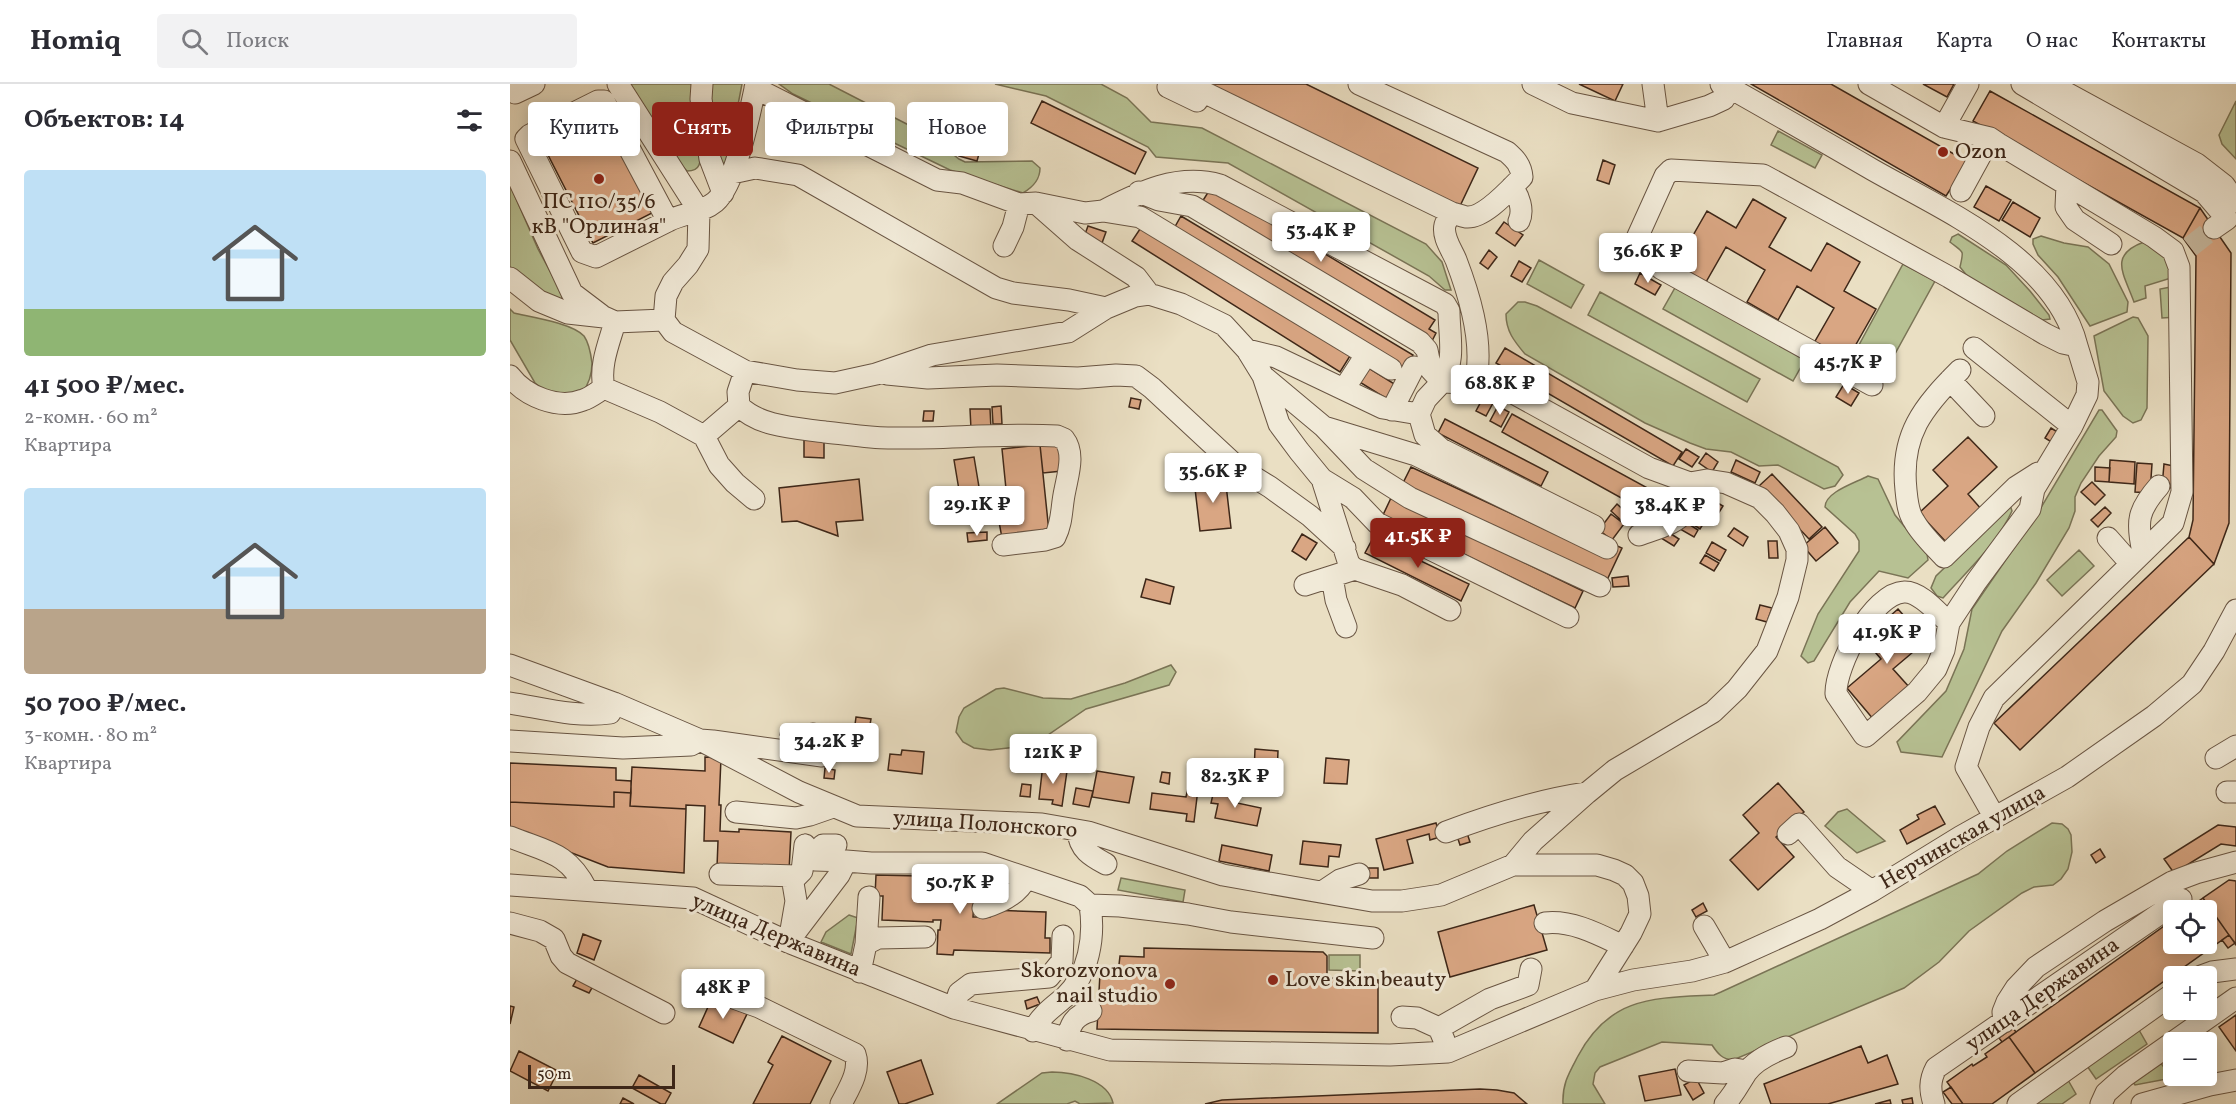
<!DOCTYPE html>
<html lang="ru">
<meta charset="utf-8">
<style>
:root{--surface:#fff;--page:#f2f2f3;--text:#2b2b33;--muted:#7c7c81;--line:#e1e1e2;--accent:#8f2418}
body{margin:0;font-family:Vollkorn,serif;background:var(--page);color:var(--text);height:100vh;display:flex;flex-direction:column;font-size:22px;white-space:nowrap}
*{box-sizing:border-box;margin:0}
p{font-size:20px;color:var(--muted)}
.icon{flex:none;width:33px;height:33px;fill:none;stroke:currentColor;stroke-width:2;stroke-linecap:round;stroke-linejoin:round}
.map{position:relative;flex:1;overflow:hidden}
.panel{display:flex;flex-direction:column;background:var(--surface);width:510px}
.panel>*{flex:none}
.hud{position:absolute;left:18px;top:18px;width:570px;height:54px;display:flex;gap:12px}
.tools{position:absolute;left:1653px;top:816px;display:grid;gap:12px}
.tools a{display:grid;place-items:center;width:54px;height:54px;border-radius:6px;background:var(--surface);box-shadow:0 3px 15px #0003;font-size:30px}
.scale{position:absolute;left:18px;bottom:15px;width:147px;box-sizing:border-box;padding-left:6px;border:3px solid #3e2718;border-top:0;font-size:16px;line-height:21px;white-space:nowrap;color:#3e2718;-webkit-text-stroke:4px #f1ead8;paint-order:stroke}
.price{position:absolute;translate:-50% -51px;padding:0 14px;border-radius:6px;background:#fff;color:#222;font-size:20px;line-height:39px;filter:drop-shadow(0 2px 3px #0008)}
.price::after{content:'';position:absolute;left:50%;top:36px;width:18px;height:14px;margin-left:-9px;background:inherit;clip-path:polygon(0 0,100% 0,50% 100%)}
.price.on{background:var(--accent);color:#fff}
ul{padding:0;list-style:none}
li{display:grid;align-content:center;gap:12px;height:318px;padding:0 24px}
li span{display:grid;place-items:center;height:186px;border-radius:6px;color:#555}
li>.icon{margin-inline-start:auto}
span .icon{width:108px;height:108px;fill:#fffc;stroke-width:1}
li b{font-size:26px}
h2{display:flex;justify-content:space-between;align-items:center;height:72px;padding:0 24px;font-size:26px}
.pill{padding:0 21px;border-radius:6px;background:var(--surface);box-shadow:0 3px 15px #0003;font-size:21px;line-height:54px}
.pill.on{background:var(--accent);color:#fff}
header{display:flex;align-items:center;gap:36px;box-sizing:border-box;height:84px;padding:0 30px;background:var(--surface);border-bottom:2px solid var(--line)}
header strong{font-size:28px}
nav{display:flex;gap:33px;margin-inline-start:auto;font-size:21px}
.search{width:420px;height:54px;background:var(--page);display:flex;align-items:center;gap:15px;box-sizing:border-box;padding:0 21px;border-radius:6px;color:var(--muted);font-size:22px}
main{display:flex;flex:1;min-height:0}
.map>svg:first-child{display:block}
</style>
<header>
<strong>Homiq</strong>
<div class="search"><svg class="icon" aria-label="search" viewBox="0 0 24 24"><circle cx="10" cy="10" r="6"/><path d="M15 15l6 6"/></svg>Поиск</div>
<nav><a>Главная</a><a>Карта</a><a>О нас</a><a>Контакты</a></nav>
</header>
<main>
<section class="panel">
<h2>Объектов: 14<svg class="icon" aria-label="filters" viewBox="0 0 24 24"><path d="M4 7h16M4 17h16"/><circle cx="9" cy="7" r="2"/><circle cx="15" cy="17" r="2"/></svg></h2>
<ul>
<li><span style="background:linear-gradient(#bfe0f5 75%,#8fb573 0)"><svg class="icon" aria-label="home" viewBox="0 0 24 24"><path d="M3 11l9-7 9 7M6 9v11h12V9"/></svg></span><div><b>41 500 ₽/мес.</b><p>2-комн. · 60 m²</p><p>Квартира</p></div></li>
<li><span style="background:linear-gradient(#bfe0f5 65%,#b9a48a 0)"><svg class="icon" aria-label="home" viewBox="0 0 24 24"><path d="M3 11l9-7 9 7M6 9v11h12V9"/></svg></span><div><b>50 700 ₽/мес.</b><p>3-комн. · 80 m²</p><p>Квартира</p></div></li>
</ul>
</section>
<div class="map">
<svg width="1726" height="1020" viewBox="0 0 1726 1020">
<rect width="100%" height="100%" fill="#eadfc3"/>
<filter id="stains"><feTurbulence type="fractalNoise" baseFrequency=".00333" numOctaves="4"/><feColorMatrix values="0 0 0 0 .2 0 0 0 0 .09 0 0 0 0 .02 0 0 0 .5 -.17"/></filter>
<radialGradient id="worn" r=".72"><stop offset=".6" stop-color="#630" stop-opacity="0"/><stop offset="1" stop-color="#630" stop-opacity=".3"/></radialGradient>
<path fill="#b7c193" stroke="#7a7456" stroke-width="1.5" d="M120,0H185C187,18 195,65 189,81C187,86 182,87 177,87L168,78Z
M200,0H232L216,83H206Z
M269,0H319L420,52L449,75L455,78L522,77L530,84C530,96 523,103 513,109L440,86L283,10Z
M485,0H591L617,14L641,38L692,44L916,160L932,178L941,206H935L919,192L718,79L646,73L638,63L536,12Z
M1726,17V75L1712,60L1709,51Z
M1268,47L1312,71L1305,84L1261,61Z
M0,101L28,165L53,211L54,218L15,199L0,183Z
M1448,150L1496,181L1520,207L1539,231L1540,235L1532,236L1458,193L1450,183C1454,165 1454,169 1440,158L1442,153Z
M1531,152L1554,159L1578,163L1599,180L1618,218L1617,228L1580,242L1548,193L1528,171L1523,160V155Z
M1634,158L1655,169L1661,194L1635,202L1636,214L1624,218C1614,190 1598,171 1634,158Z
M1029,176L1074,201L1061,224L1017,200Z
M1393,180L1425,197L1375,288L1343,272Z
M1166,202L1296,274L1283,297L1153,225Z
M1666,202L1667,233L1652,234L1650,205Z
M1090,208L1250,295L1237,318L1078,231Z
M1008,218H1015L1027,222L1328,383L1333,391L1325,402L1314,405L1268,381L1249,382L1221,368L1196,365L1180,359L1135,339L1015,270C1004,257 996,247 996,230Z
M0,225L4,229C21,233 62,239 74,252C79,259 81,271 82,279C82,291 79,300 72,309L45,315L25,299L0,256Z
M1623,233L1628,234L1638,252L1637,324L1631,336L1623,339L1613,332L1594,307L1584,252Z
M1589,326H1592L1607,347L1606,353L1589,372L1571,399L1565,413V427L1559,444L1526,499L1492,547L1432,673L1391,668L1387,658L1436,607L1454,565L1462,525L1526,432Z
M1358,392L1368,395L1385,431L1417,470L1418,476L1398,494L1369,487L1340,518L1304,577L1298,579L1291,572L1308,530L1349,467V457L1345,450L1315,423C1315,408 1345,399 1358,392Z
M1500,421L1502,427C1487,460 1457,487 1433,514L1427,512L1421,504L1426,492Z
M1569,466L1584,482L1552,512L1537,496Z
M661,581L666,588L659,601L576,625L532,655L507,663L480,666L464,664L453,658L446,648L449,633L454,624L486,605L494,604L533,614L561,615L615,599Z
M1337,725L1375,757L1347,769L1315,742L1328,728Z
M1542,739L1552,740L1558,745L1561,751L1562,768L1558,785L1551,795L1543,801L1524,803L1512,809L1459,847L1429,878L1394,904L1223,976C1212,975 1208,970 1202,961L1152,958L1090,983L1085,989L1083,1000L1095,1020H1053C1052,1000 1059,989 1068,972C1100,912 1144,914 1204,911L1211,908L1468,790L1497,767Z
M611,794L675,806L673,818L608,806Z
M339,831L348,834L341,870L311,858L316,848Z
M819,871H850V887L819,886Z
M1629,946L1637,960L1586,995L1577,982Z
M1650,978L1662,994L1625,1001L1623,998Z
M542,988C563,988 598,996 603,1019L570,1020L565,1017L557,1020H487L532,989Z
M1558,996L1566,1010L1552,1020H1521Z"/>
<path fill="#d9a683" stroke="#3e2718" stroke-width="1.5" d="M699,0H796L968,84L950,122Z
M1069,0H1113L1105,17Z
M1241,0H1321L1458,78L1436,112Z
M1413,0H1444L1437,13Z
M1480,7L1690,124L1673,154L1463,37Z
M532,17L636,68L625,90L521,39Z
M95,32L144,128L83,159L34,63Z
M452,61L470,66L467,77L449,72Z
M1093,76L1105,81L1099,100L1087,96Z
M702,102L925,236L919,245L926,249L922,257L692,118Z
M1476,102L1501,116L1489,137L1464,123Z
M1243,115L1276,134L1259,163L1301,187L1317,159L1350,178L1334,207L1366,225L1336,278L1304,259L1324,224L1287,202L1268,236L1237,218L1255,186L1216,163L1196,198L1166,181L1197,127L1226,144Z
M1503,118L1530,134L1520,153L1492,136Z
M1690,124L1721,169L1719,439L1704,480L1679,453L1683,436L1686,172L1673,154Z
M671,132L903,271L894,286L662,148Z
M994,138L1013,151L1005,162L986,149Z
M578,142L596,148L592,159L574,153Z
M632,142L840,272L830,288L622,157Z
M979,166L987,173L978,185L970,179Z
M1009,177L1021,184L1012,198L1001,192Z
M1130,189L1151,201L1145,211L1125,200Z
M995,264L1172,368L1163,382L986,279Z
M857,283L886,301L877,315L848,297Z
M1334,300L1349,309L1341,322L1326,313Z
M974,312L984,317L976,332L966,327Z
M621,314L631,316L629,325L619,323Z
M491,322L492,340H483L482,323Z
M988,322L999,328L991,343L980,337Z
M460,325H480L481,345H461Z
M414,327H424L423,337H413Z
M1002,330L1143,407L1133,426L992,348Z
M935,335L1038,388L1031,402L928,349Z
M1541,344L1549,349L1543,359L1535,354Z
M1458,353L1487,383L1458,410L1472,426L1437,459L1409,429L1438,402L1423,386Z
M294,354H314V374L294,373Z
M548,358L552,387L533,389L530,361Z
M530,361L539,448L492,454L489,438L498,425L492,365Z
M1176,365L1189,373L1182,383L1169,375Z
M1196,369L1208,378L1202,388L1189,379Z
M464,373L473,427L453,430L444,376Z
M1226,376L1250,388L1245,399L1221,388Z
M1600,376L1625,378L1624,400L1599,398Z
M1627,379L1642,380L1640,409L1625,408Z
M1654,380L1664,382L1662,404L1652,403Z
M901,383L1097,474L1103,460L1112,464L1097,496L892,401Z
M1585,383L1600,384L1599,398L1585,397Z
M1262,390L1312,443L1299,455L1249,402Z
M715,392L721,444L690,447L684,396Z
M349,395L353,436L326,438L328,452L287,437L272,438L269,404Z
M1582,398L1595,411L1585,421L1571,408Z
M1145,411L1153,415L1145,430L1137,425Z
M1158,411L1166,416L1158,430L1150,425Z
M881,414L1073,507L1065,524L873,431Z
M1199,414L1213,422L1208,430L1194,422Z
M1107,420L1119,431L1113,438L1101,427Z
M1125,422L1138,432L1132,439L1119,429Z
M1595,423L1601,429L1588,443L1581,436Z
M1181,429L1195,437L1190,445L1176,436Z
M1101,430L1114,440L1102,456L1089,446Z
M1174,437L1188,446L1184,453L1170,445Z
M1315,443L1328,459L1306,477L1293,462Z
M1224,444L1238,453L1233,462L1218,452Z
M1155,446L1169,455L1164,462L1151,454Z
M477,448V456L458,458L457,449Z
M792,450L807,459L796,476L782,467Z
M1679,453L1704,480L1510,666L1484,639Z
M863,454L959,500L951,517L855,469Z
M1258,457H1267L1268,474H1259Z
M1202,458L1216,466L1210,477L1196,469Z
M1195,471L1209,479L1204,487L1190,479Z
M1118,492L1119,502L1103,503L1102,494Z
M636,495L664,503L660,520L631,513Z
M1250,521L1262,524L1257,538L1246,535Z
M1388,525L1416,557L1383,585L1400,604L1364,636L1337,604L1371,575L1354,555Z
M346,633L361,635L357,658L343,656Z
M272,642L288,644L287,654L270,651Z
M745,665L768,667L767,691L744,690Z
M392,666L414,668L412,690L378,686L380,670L391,671Z
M195,673L211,674L209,721H211L210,747L229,748V745L281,748L279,787L207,783L208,757H194L195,722L176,721V725L120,722L122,683L195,687Z
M816,674L839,676L837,700L814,699Z
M0,679L106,684V696L121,697V709L104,708V723L0,718Z
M533,680L545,682V685L557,687L552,722L542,720L543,716L529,715Z
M315,684L325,686L324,695L314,694Z
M587,687L624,693L619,719L582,713Z
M652,688L660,689L659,700L650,698Z
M1268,699L1294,728L1266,753L1284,773L1248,806L1220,776L1249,749L1233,731Z
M512,700L521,701L520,713L510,712Z
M566,704L583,707L579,723L563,720Z
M678,704L688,705L684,738L676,737L677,730L640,725L642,709L676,713Z
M704,706L728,711L727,719L751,724L747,742L705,734L708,720L701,719Z
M104,708L121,709L120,722L176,725L174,789L98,783L0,745V718L104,723Z
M1425,722L1435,740L1397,760L1390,746L1409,735L1407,731Z
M926,739L930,753L920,756L919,750L897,756L903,779L874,786L866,755Z
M1708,741L1726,743V762L1711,760L1664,789L1654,775Z
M957,749L960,758L950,761L947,752Z
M793,757L831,761L829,773L819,772L818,783L790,780Z
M712,761L762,771L759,787L709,777Z
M1590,765L1595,773L1586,779L1581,771Z
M858,784H868V794H858Z
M452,787H464V799H470L469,819L464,818L463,833H480V826L536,828L535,854H540V869L444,866L443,871L427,870L428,846H430L431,836H423V838L372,836L373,812H365L366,791L452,793Z
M1719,796L1726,797V861L1693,814Z
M1693,814L1719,851L1525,989L1499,953L1664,835V860H1696V826H1676Z
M1193,819L1197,827L1186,833L1182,826Z
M1024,821L1037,866L940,893L928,848Z
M73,850L91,857L84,876L67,869Z
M1719,851L1725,859L1718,864L1712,856Z
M634,864L813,868L817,872V894L868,896V949L587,945L590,889H608L610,872L634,873Z
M67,895L83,902L79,909L63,902Z
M527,913L530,920L517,925L515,917Z
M202,914L237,930L223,959L189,943Z
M0,922L4,923L0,940Z
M1726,931V967L1709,943Z
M1503,944L1506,948L1492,958L1489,954Z
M272,952L321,977L300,1020H243L263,981L258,978Z
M1499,953L1525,989L1482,1020H1453L1437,998L1462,980L1463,982L1477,973L1475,970Z
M1351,962L1358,979L1377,971L1388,1000L1318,1020H1261L1254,1000Z
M9,967L48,987L38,1007L0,987Z
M411,976L423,1010L395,1020H389L377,988Z
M1165,985L1171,1011L1135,1017L1129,992Z
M129,991L161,1009L155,1020H151L122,1004Z
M1186,994L1194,1009L1183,1016L1174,1001Z
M1441,1003L1453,1020H1442L1433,1008Z
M970,1005L987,1006L1004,1009L1017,1020H695L712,1016Z
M113,1014L124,1020H110Z
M1402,1014L1403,1020H1393L1392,1016Z
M1380,1016L1381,1020H1365Z"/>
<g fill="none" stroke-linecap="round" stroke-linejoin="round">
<path stroke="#c8baa1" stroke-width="21" stroke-dasharray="21 10" stroke-linecap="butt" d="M1680,163L1704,144"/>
<defs>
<path id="minor" d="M192,0L191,15L200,75L213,109
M849,0L997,68C1005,75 1011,81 1012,93C1000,105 974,135 956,133C951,132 946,130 942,129
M1023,0L1062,19L1148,37L1199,22L1214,15L1217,8L1211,0
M1143,0L1148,37
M1213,0C1263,28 1313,57 1363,86C1435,127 1545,174 1567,262
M1359,0L1434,43L1480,54L1489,60L1644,153L1663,167L1669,183L1672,408L1663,439L1484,614L1469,643L1456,683L1485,734
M1512,0L1694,108L1717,135L1704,144
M1540,0L1687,80L1714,101L1726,118
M658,3L687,17
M245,4L427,96L452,99L509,120L526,119L568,156L626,193L639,210
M5,9L24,0
M1434,43L1458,0
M0,77L62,209L91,231
M222,89L245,84L288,91L486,204L503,209L559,216L596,224
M1557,101L1556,123L1565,136L1601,160
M1002,103C1009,112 1014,126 1009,137
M1451,107L1480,54
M629,108L649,116L682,122L910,258L917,266L921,286L932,298L916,315L909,330L873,324L766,273L737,266
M526,119L575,129L593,127L630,133L881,285
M593,127C630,108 668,89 710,101L935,220L939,227C939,251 946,277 932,298L955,299L967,289C972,252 959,210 946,176C942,166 932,153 935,141C936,137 940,132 942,129L677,0
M158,137L94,17H88L20,51L16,55L72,168L86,173L158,137C173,129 192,129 205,118C226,100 240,28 246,0
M494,162L503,143L509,120
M0,194L29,217L58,229L94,233L105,238L154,236L156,212L163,198L178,181L188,165L189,127L108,0
M154,236L163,248L235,287L228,308L229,322C250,343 286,344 315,348C336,350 357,354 378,354C434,355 491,349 547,352L554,355C565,369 558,390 555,406C551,423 553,437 545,453L535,456L493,461
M1464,264L1562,342
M1450,286C1413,323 1390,351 1396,406C1397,416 1398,429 1404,437C1411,450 1424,462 1434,473L1506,403L1528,389L1531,393
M235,287L287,296L325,299L366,290L422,271L558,248L596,224L625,212L639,210L671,220L714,241L737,266L753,292L814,343L906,371L1097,464
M967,289L1139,384L1180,399L1197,396L1216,399L1250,414L1265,429L1279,447L1287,465V476L1278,513L1257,567L1227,605L1203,628L1105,686L1077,709L1023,757L1003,781
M377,290L418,294L487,291L568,294L606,291L626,292L642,304L726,382L760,403L800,432L835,464
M0,292C15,312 48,326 73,316C80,314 87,308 94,304L150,328L194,352L209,381L225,399L244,415
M753,292L769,340L789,367L812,395L843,414L867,439L1058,533
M1440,296L1474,332
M1362,301L1152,185C1141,176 1131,169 1127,154L1155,92L1161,86L1253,91L1439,193L1535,250L1553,259L1567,262L1578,298L1577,311L1562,342L1524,405L1520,425L1466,498L1439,539L1434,566L1426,585L1407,608L1356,652L1354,651L1326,610C1325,582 1363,509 1394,508C1410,507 1428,529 1439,539
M94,304C89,282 99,259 105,238
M834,305L856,271
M882,326L904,283
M909,330L915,351L931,365L1084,442
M814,343L854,385L900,414L1090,502
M194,352L229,322
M812,395L839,480L845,485L892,501L940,526
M1129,451C1158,440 1185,437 1180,399
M1598,454L1621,480
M1633,468C1626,437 1628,426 1649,402
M822,493L826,516L836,543
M795,501L845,485
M0,581L104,619L190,656L289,708L347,732L532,740L578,748L713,791L862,817H892L931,811L1003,781H1087L1104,786L1115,791L1123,799L1128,812L1130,830L1121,849L1085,906
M0,619C32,624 67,634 100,629L104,619
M0,657L113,664L181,661L190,656L203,657L312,672
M299,670L303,650
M1706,674L1726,662
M1717,708H1726
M226,728L286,734L300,731L323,723
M568,747C569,765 581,772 596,780
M936,748C981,731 1029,716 1077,709
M1278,750L1289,740L1327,783L1362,807
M0,753C37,768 58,768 77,806
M295,761L305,776L336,777
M305,776L308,766L313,761H326
M210,790L287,792L292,787L295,761
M0,801L183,814L278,858L444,924L600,966L880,971L938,968L1085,906L1123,896L1182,887L1215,878L1310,835L1362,807L1450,753L1557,693L1644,632L1682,600L1704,567L1726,526
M812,808L830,796L849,790
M473,824C490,819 508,811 516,794
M0,839L30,847L44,855L51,872L57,879L154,929
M1035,839C1062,836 1088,850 1113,862
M1194,842L1215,878
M280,852L286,817L282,793
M278,858L329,791L336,777L361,779H472L570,812L580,821L610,822L678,830L721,838L863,854
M356,860L368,854L415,853
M350,888L356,860L359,813
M1691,892L1702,888L1726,885
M207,908L249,923L345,970C351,987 338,1006 331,1020
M444,924L449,909L461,900L539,893L552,877L553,852
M892,933L907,934L929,944L934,956
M1494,938L1493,928L1497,918L1506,904L1526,883L1595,837L1662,798L1686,789L1726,778
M929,944L980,915L1018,901L1021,885
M523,947C530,932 543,923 555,913C579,890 585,853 580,821
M557,956C560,940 565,931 581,927
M1178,987L1213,989L1225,985L1237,987
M1215,1020C1224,1010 1229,1000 1236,989C1245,976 1263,968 1276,963
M1424,1020C1420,1007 1419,997 1426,984L1671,815
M1508,1020L1664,909
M1591,1020L1596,1009L1615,992L1726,914
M1632,1020L1700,1001L1726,996"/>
</defs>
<use href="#minor" stroke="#695543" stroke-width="23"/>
<use href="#minor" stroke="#f1ead8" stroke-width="21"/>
</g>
<g fill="#8f2418" stroke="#f1ead8" stroke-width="2">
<circle cx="1433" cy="68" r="6"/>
<circle cx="89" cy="95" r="6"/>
<circle cx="763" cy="896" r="6"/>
<circle cx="660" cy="900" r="6"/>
</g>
<g text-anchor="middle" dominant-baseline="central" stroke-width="6" stroke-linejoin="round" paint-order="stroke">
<g font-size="22" fill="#3e2718" stroke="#f1ead8" text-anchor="start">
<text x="1445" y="68">Ozon</text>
<text x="89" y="118" text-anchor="middle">ПС 110/35/6<tspan x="89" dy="25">кВ "Орлиная"</tspan></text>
<text x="648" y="887" text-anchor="end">Skorozvonova<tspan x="648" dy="25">nail studio</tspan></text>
<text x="775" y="896">Love skin beauty</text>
</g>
<g font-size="22" fill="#3e2718" stroke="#f1ead8">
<text transform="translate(475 741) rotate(4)">улица Полонского</text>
<text transform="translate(1453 754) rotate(-30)">Нерчинская улица</text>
<text transform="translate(266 852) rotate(23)">улица Державина</text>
<text transform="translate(1533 911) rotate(-35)">улица Державина</text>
</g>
</g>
<rect width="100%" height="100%" filter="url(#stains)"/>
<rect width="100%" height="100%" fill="url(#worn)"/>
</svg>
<div class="tools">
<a><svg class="icon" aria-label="locate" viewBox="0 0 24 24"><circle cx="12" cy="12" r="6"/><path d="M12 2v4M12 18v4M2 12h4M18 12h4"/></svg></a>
<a>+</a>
<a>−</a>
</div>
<div class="scale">50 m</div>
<b class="price" style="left:811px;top:179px">53.4K ₽</b>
<b class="price" style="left:1138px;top:200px">36.6K ₽</b>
<b class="price" style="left:1338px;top:311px">45.7K ₽</b>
<b class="price" style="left:990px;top:332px">68.8K ₽</b>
<b class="price" style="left:703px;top:420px">35.6K ₽</b>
<b class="price" style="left:467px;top:453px">29.1K ₽</b>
<b class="price" style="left:1160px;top:454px">38.4K ₽</b>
<b class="price on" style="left:908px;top:485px">41.5K ₽</b>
<b class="price" style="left:1377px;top:581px">41.9K ₽</b>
<b class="price" style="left:319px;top:690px">34.2K ₽</b>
<b class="price" style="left:543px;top:701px">121K ₽</b>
<b class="price" style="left:725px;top:725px">82.3K ₽</b>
<b class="price" style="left:450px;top:831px">50.7K ₽</b>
<b class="price" style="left:213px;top:936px">48K ₽</b>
<div class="hud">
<a class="pill">Купить</a>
<a class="pill on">Снять</a>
<a class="pill">Фильтры</a>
<a class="pill">Новое</a>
</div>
</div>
</main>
